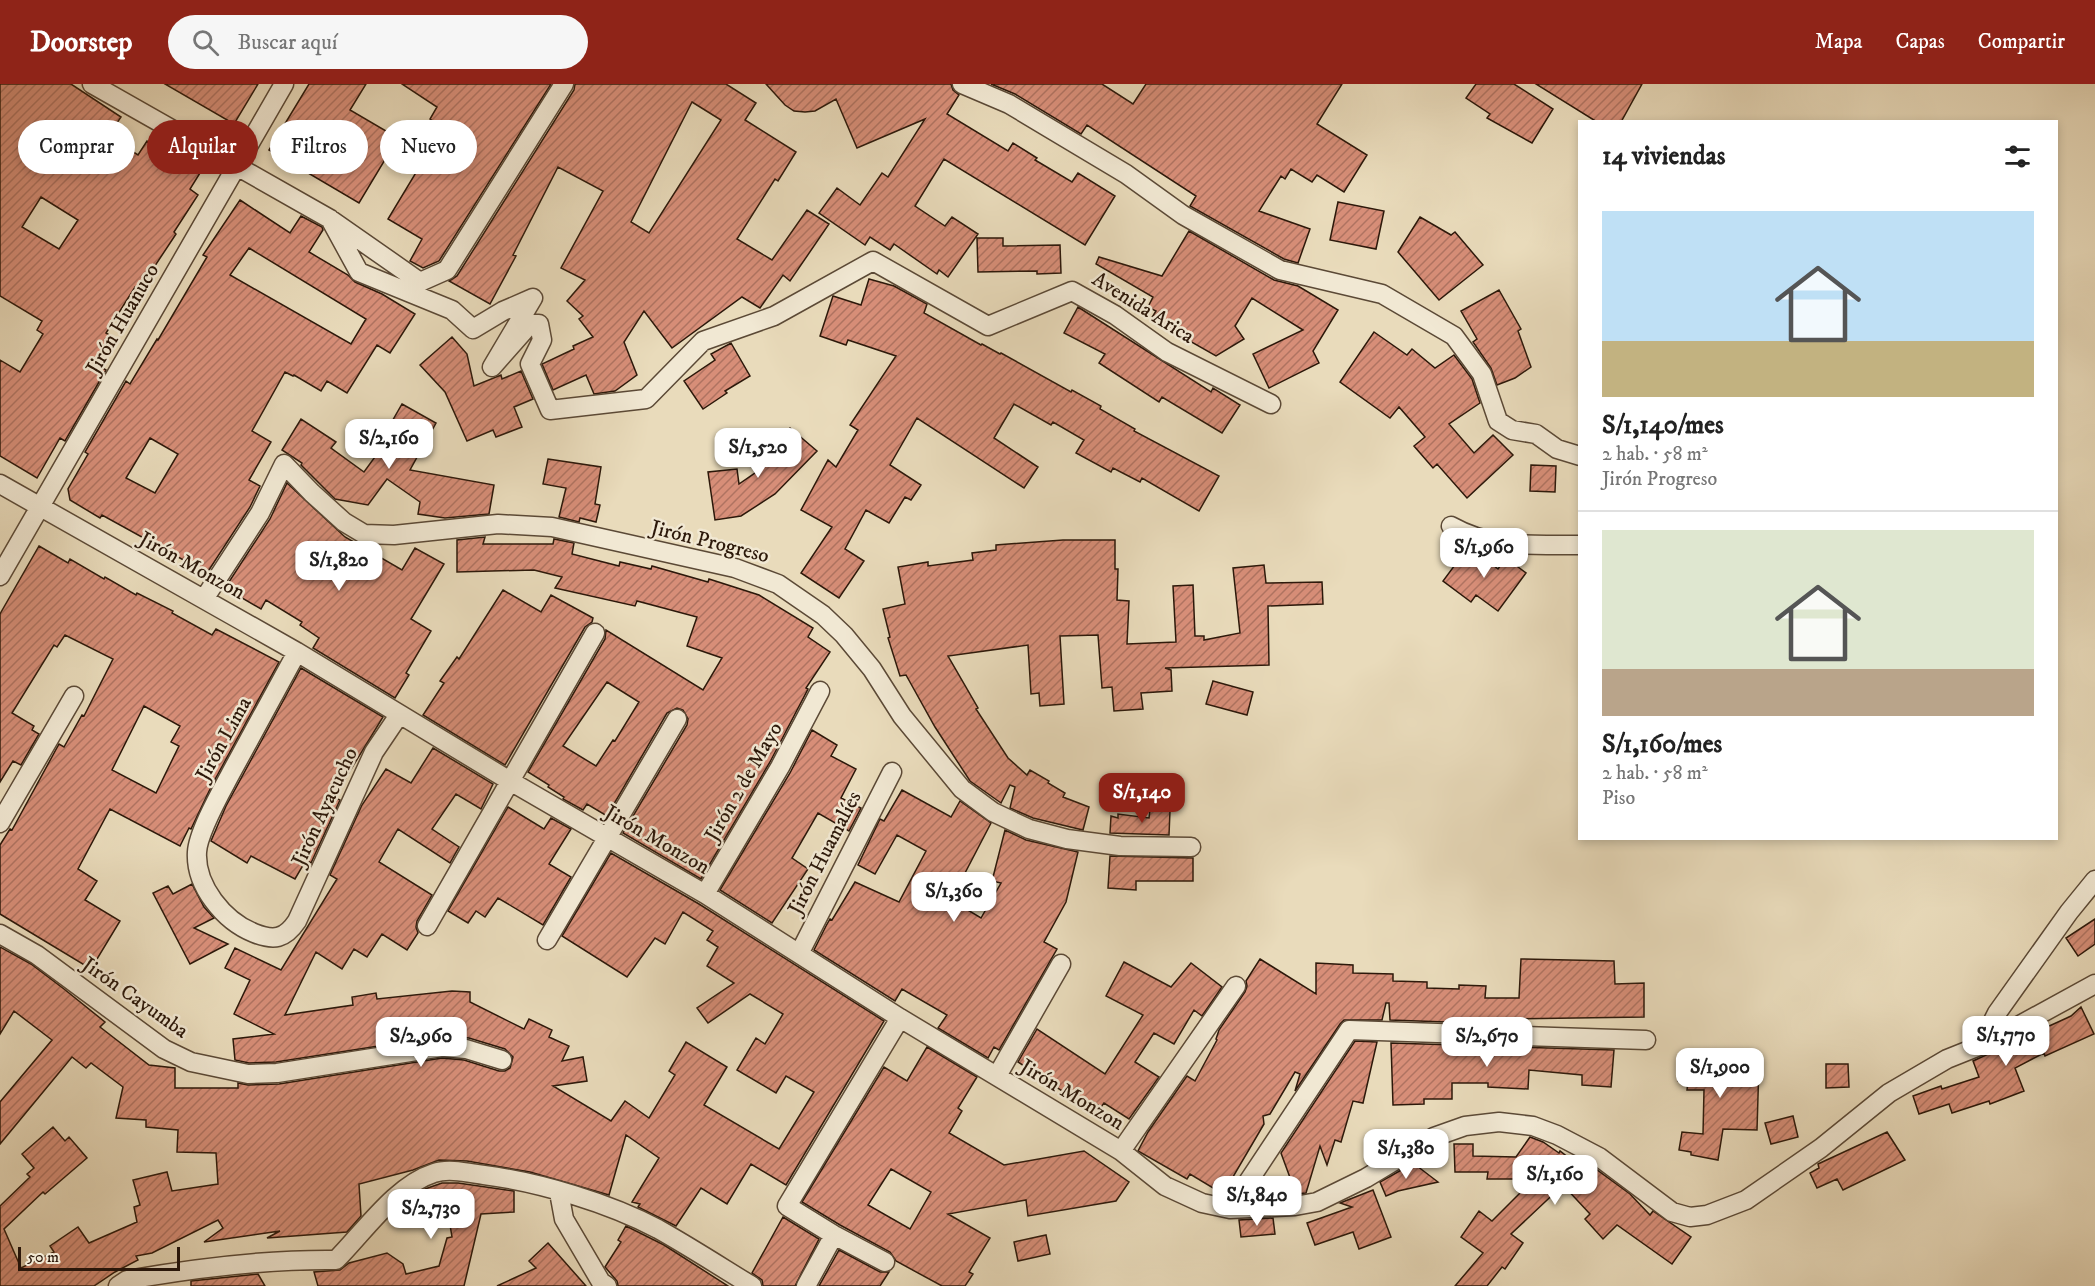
<!DOCTYPE html>
<html lang="es">
<meta charset="utf-8">
<style>
:root{--surface:#fff;--page:#f6f6f6;--text:#222;--muted:#767676;--line:#e0e0e0;--accent:#8f2418}
body{margin:0;font-family:"IM FELL DW Pica",serif;background:var(--page);color:var(--text);height:100vh;display:flex;flex-direction:column;font-size:22px;white-space:nowrap}
*{box-sizing:border-box;margin:0}
p{font-size:20px;color:var(--muted)}
.icon{flex:none;width:33px;height:33px;fill:none;stroke:currentColor;stroke-width:2;stroke-linecap:round;stroke-linejoin:round}
.map{position:relative;flex:1;overflow:hidden}
.details{position:absolute;left:1578px;top:36px;width:480px;height:720px;display:flex;flex-direction:column;background:var(--surface);border-radius:0px;box-shadow:0 3px 9px #0003}
.details>*{flex:none}
.top-card{position:absolute;left:18px;top:36px;width:570px;height:54px;display:flex;gap:12px}
.scale{position:absolute;left:18px;bottom:15px;width:162px;box-sizing:border-box;padding-left:6px;border:3px solid #2c180a;border-top:0;font-size:16px;line-height:21px;white-space:nowrap;color:#2c180a;-webkit-text-stroke:4px #f1e8d3;paint-order:stroke}
.price{position:absolute;translate:-50% -51px;padding:0 14px;border-radius:12px;background:#fff;color:#222;font-size:20px;line-height:39px;filter:drop-shadow(0 2px 3px #0008)}
.price::after{content:'';position:absolute;left:50%;top:36px;width:18px;height:14px;margin-left:-9px;background:inherit;clip-path:polygon(0 0,100% 0,50% 100%)}
.price.selected{background:var(--accent);color:#fff}
ul{padding:0;list-style:none}
li{display:grid;align-content:center;gap:12px;height:318px;padding:0 24px}
li+li{border-top:2px solid var(--line)}
li span{display:grid;place-items:center;height:186px;border-radius:0px;color:#555}
li>.icon{margin-inline-start:auto}
span .icon{width:108px;height:108px;fill:#fffc;stroke-width:1}
li b{font-size:26px}
h2{display:flex;justify-content:space-between;align-items:center;height:72px;padding:0 24px;font-size:26px}
.tag{padding:0 21px;border-radius:27px;background:var(--surface);box-shadow:0 3px 9px #0003;font-size:21px;line-height:54px}
.tag.selected{background:var(--accent);color:#fff}
header{display:flex;align-items:center;gap:36px;box-sizing:border-box;height:84px;padding:0 30px;background:var(--accent);color:#fff}
header strong{font-size:28px}
nav{display:flex;gap:33px;margin-inline-start:auto;font-size:21px}
.search{width:420px;height:54px;background:var(--page);display:flex;align-items:center;gap:15px;box-sizing:border-box;padding:0 21px;border-radius:33px;color:var(--muted);font-size:22px}
.map>svg:first-child{display:block}
</style>
<header>
<strong>Doorstep</strong>
<div class="search"><svg class="icon" aria-label="search" viewBox="0 0 24 24"><circle cx="10" cy="10" r="6"/><path d="M15 15l6 6"/></svg>Buscar aquí</div>
<nav><a>Mapa</a><a>Capas</a><a>Compartir</a></nav>
</header>
<div class="map">
<svg width="2095" height="1202" viewBox="0 0 2095 1202">
<defs>
<pattern id="building-hatch" width="6" height="6" patternUnits="userSpaceOnUse" patternTransform="scale(1.5)"><rect width="6" height="6" fill="#d78e78"/><path d="M-1 1l2-2M0 6l6-6M5 7l2-2" fill="none" stroke="#af7361"/></pattern>
</defs>
<rect width="100%" height="100%" fill="#e9dbbb"/>
<filter id="stains"><feTurbulence type="fractalNoise" baseFrequency=".00333" numOctaves="4"/><feColorMatrix values="0 0 0 0 .2 0 0 0 0 .09 0 0 0 0 .02 0 0 0 .5 -.17"/></filter>
<radialGradient id="worn" r=".72"><stop offset=".6" stop-color="#630" stop-opacity="0"/><stop offset="1" stop-color="#630" stop-opacity=".3"/></radialGradient>
<path fill="url(#building-hatch)" stroke="#2c180a" stroke-width="1.5" fill-rule="evenodd" d="M0,0H71L121,33L108,52L138,71L147,57L200,89L190,105L198,111L174,148L176,150L139,206L135,203L106,249L117,256L101,283L106,286L65,357L60,354L37,394L0,372V276L20,288L43,250L37,246L42,237L0,212ZM41,113L78,136L59,165L22,143Z
M165,0H258L234,40Z
M309,0H366L350,26L398,54L359,119L269,66Z
M402,0H551L439,177L423,184L410,177L422,155L388,135L426,72L417,66L434,38L430,35L437,23Z
M575,0H726L756,19L745,36L796,68L778,97L775,95L737,155L772,176L807,126L829,140L790,197L783,191L760,224L742,213L672,264L644,227L624,258L637,291L615,307L594,310L586,291L553,306L542,280L574,265L573,262L593,253L579,235L583,232L567,217L585,196L561,184L603,107L558,83L513,171L516,172L490,220L449,197L457,192L574,6ZM692,18L721,36L649,149L631,138Z
M766,0H951L953,6L959,11L947,30L1008,67L1013,59L1037,74L1035,76L1072,98L1078,89L1115,112L1085,161L944,75L915,122L945,142L952,133L978,150L948,193L939,186L937,190L894,160L890,166L870,153L865,161L819,129L837,104L860,121L882,89L888,93L925,35L857,64L836,15L815,27L805,28L794,27L785,21Z
M991,0H1102L1133,20L1146,0H1342L1317,40L1367,71L1344,108L1317,91L1312,98L1291,85L1285,95L1281,92L1259,127L1310,145L1298,179L1284,175L1190,122L1196,112L1087,41L1081,50L1015,10Z
M1476,0H1514L1553,25L1532,59L1487,34L1490,30L1466,14Z
M1536,0H1642L1621,38H1597Z
M240,116L290,149L301,132L322,143L323,146L309,168L348,191L355,198L382,210L415,230L390,269L377,261L347,309L327,297L321,307L294,291L293,292L285,288L252,347L271,358L249,396L260,402L250,423L207,489L102,431L100,434L70,416L68,405L88,370L85,368L126,297L130,300L157,255L158,256L207,173L203,171ZM249,164L366,235L351,260L230,191ZM150,354L178,370L155,409L126,394Z
M1338,118L1384,127L1376,165L1330,156Z
M1420,133L1451,151L1455,148L1483,181L1439,216L1398,168Z
M1189,147L1274,196L1298,202L1338,226L1313,267L1319,279L1269,304L1253,270L1303,246L1252,214L1235,242L1244,255L1216,272L1151,235L1156,227L1148,223L1153,213L1096,180L1099,173L1162,192Z
M977,154H1003V162L1060,161L1061,189L1037,190V187L978,188Z
M869,195L894,202L927,220L924,229L981,261L982,260L1000,270L1001,269L1071,308L1072,306L1101,322L1100,325L1135,345L1134,347L1219,392L1199,427L1142,394L1140,398L1113,384L1111,388L1076,369L1084,356L1053,338L1051,341L1014,320L994,354L1038,383L1024,404L917,334L890,381L921,401L911,416L905,413L889,439L866,426L845,465L864,477L839,514L801,489L832,443L801,426L828,376L836,383L858,346L850,341L896,272L848,256L846,261L820,252L833,212L861,221Z
M1499,206L1521,245L1518,247L1531,283L1515,294L1497,301L1491,284L1473,258L1477,255L1461,227Z
M1078,223L1211,308L1213,304L1240,321L1222,349L1162,313L1159,318L1099,279L1105,270L1064,249Z
M1374,248L1407,271L1412,265L1435,284L1454,271L1472,295L1480,319L1449,340L1474,369L1493,351L1513,371L1467,414L1437,380L1433,384L1414,362L1425,353L1399,323L1390,334L1340,298Z
M452,253L467,270L474,302L501,291L502,295L521,287L533,315L514,323L522,343L496,353L493,346L467,357L445,308L420,281Z
M731,259L750,292L725,307L727,309L703,325L684,297L715,276L711,270Z
M402,320L436,339L410,386L494,401L489,430L445,434L418,430L420,418L387,395L368,421L335,415L301,381L302,379L282,366L301,335L336,358L331,364L364,388L396,344L390,341Z
M790,344L817,367L775,410L741,432L715,436L708,388L737,385L739,400L781,371L773,365Z
M548,375L601,383L595,420L600,421L596,438L580,434L579,438L559,433L566,404L543,400Z
M1531,381L1556,382L1555,408L1530,407Z
M287,399L345,453L402,486L415,464L444,480L411,535L431,547L406,589L409,591L395,614L313,564L319,554L300,541L302,538L266,516L261,525L225,504L270,435Z
M485,453L483,460H553L554,455L574,459L572,470L619,482L620,478L651,485L652,482L708,498L709,495L759,511L813,544L808,553L830,568L806,604L808,605L770,678L701,795L623,749L687,641L688,635L683,626L677,624L667,629L607,732L587,720L583,726L563,715L564,713L548,703L549,701L528,688L605,555L606,546L703,606L722,574L687,562L697,533L637,517L635,522L555,504L562,493L534,486L457,488V456ZM607,598L639,618L615,657L613,656L596,682L563,662Z
M1063,456H1115V485H1118L1117,516L1129,517L1127,560L1176,558L1173,502L1193,501L1195,552H1204V556L1240,549L1233,484L1264,481L1266,499L1322,498L1323,520L1268,522L1269,581L1165,584L1171,586L1172,607L1141,609L1143,625L1114,627L1112,603L1102,604L1098,551L1060,552L1064,620L1040,622L1039,609L1031,610L1028,561L948,572L978,624L976,625L1008,674L1027,691L1030,686L1049,697L1048,699L1065,709L1063,713L1089,723L1083,746L1033,734L1010,724L1015,703L1010,701L1001,719L970,697L935,643L906,591L900,592L888,554L890,553L883,525L905,520L898,483L928,478V482L973,476L972,469L996,466V461Z
M39,462L68,479L70,475L104,495L105,493L136,511L137,509L173,527L172,529L212,551L216,545L279,578L212,701L191,745L189,744L180,762L110,725L78,785L97,797L85,816L120,837L91,885L0,830V761L10,745L12,746L59,660L64,663L82,631L84,632L113,575L65,551L57,563L54,561L12,629L34,642L32,646L39,650L21,681L13,677L0,698V530ZM144,622L180,642L171,658L179,662L156,709L112,686Z
M1469,462L1498,485L1506,474L1526,489L1498,527L1476,511L1471,518L1443,497Z
M503,506L541,528L551,511L593,534L592,538L585,543L505,681L423,631L444,599L440,597L457,573L459,575Z
M301,584L383,633L334,713L340,716L311,779L306,776L295,795L251,772L247,779L211,757L226,722Z
M1213,597L1253,608L1247,631L1206,620Z
M812,646L837,661L831,672L856,685L841,714L861,724L849,747L818,729L792,774L808,785L772,839L720,806L790,689Z
M433,664L493,700L481,725L456,710L432,745L459,763L450,779L398,745L379,778L432,811L417,837L416,843L418,849L407,866L382,850L367,873L354,865L342,885L316,868L285,931L353,921L352,913L376,909L377,915L452,907L470,908V918L524,945L529,935L552,946L549,953L569,962L562,977L583,973L587,997L553,1002L611,1037L625,1017L649,1034L675,991L669,987L686,958L727,983L704,1021L779,1065L814,1008L786,992L776,1009L737,986L756,954L765,960L783,930L750,910L708,939L697,924L734,899L707,882L718,863L707,856L713,847L683,828L665,860L655,854L627,893L562,852L611,769L699,820L884,937L786,1101L751,1080L727,1120L701,1104L676,1142L638,1123L640,1120L632,1118L659,1074L626,1051L609,1111L530,1088L467,1077L439,1076L413,1086L359,1100L361,1132L347,1148L267,1154L280,1147L204,1158L223,1144L218,1136L152,1169L136,1172L138,1176L115,1188L94,1202H0V1122L30,1093L27,1090L34,1084L22,1070L53,1043L65,1057L69,1053L87,1074L45,1110L43,1108L4,1145L21,1184L54,1168L50,1162L78,1143L89,1159L137,1138L134,1123L140,1121L133,1096L167,1088L172,1107L218,1100L216,1069L177,1068L178,1046L146,1043V1036L116,1034L123,1003L91,979L86,984L72,973L0,1060V1018L52,956L14,927L0,950V863L31,880L64,905L105,938L100,943L149,981L175,984V1004H238V999L248,1001L279,1000L442,974L464,976L499,987H505L510,984L513,973L505,965L469,954L443,952L276,978L249,979L235,976L233,955L274,950L234,930L250,896L225,884L235,864L281,886L337,795L330,791L362,721L386,685L411,699Z
M902,706L951,733L960,717L991,739L951,816L981,834L1001,799L992,797L1005,746L1026,756L1078,768L1066,818L1044,858L1057,865L999,966L994,963L988,974L938,944L947,931L902,905L895,917L814,866L826,842L830,835L832,836L855,798L899,818L926,767L897,751L875,790L858,781L880,735L884,737Z
M508,723L544,745L551,734L571,745L549,780L571,793L543,841L498,814L485,833L476,827L468,839L448,827Z
M1150,726L1170,727L1169,751L1110,749L1111,732L1118,734V730L1149,734Z
M1110,772L1193,774V797H1136V806L1108,804Z
M192,800L204,823L214,834L194,844L228,860L190,880L153,809L168,802L173,810Z
M2095,835V860L2078,872L2066,854Z
M1260,875L1316,910V879L1353,881V889L1393,890V897L1427,898V904L1459,905V901L1486,902L1485,914H1519L1521,875L1614,877L1615,900L1644,899V933L1503,935V940L1390,936L1389,919H1386L1382,936H1344L1340,940L1295,1007L1300,990L1295,988L1270,1030L1263,1032L1264,1040L1223,1110L1190,1090L1187,1095L1138,1067L1148,1048L1187,992L1195,997L1217,956L1216,955L1219,946L1245,908L1247,902L1246,897Z
M1124,878L1171,903L1191,879L1222,903L1202,932L1194,926L1174,960L1154,949L1135,978L1159,993L1129,1035L1104,1019L1101,1023L1092,1017L1088,1024L1018,978L1037,945L1105,990L1143,931L1106,912Z
M2081,923L2094,950L2045,972L2044,969L2015,984L2024,1007L1990,1020L1989,1017L1952,1029L1949,1020L1919,1030L1913,1012L1941,1002L1942,1005L1979,993L1973,977L2071,932Z
M1355,957L1377,958L1363,1019L1353,1017L1341,1058L1335,1056L1327,1081L1320,1062L1306,1109L1296,1110L1281,1069Z
M1391,959L1614,966L1611,1003L1582,1001V991L1529,986L1528,1005L1488,1003V999H1452V1015H1424V1020L1393,1021Z
M927,963L977,993L958,1024L962,1027L949,1049L1004,1081L1084,1067L1129,1098L1116,1117L1028,1132L1026,1116L948,1130L990,1154L969,1188L973,1190L965,1202H942L896,1177L890,1168L840,1141L802,1118L884,983L907,997ZM891,1085L931,1108L910,1145L868,1121Z
M1679,970L1735,972V979H1759L1757,1046L1723,1045L1718,1076L1691,1071V1068L1679,1066L1682,1048L1703,1050L1704,1006H1687L1688,997H1678Z
M1826,980H1848L1849,1003L1826,1004Z
M1793,1032L1798,1053L1771,1060L1765,1039Z
M1887,1048L1905,1076L1843,1106L1837,1095L1817,1104L1810,1089L1819,1084L1818,1080Z
M1530,1053L1543,1058L1559,1069L1560,1067L1583,1085L1588,1080L1593,1083L1630,1110L1650,1131L1653,1127L1691,1153L1672,1180L1617,1141L1603,1155L1585,1135L1590,1130L1563,1101L1511,1150L1523,1159L1505,1185L1502,1183L1487,1202H1455L1483,1169L1461,1153L1479,1127L1492,1137L1534,1095H1487L1488,1088H1455L1454,1060H1473V1072L1516,1073Z
M1417,1082L1438,1098L1398,1107L1386,1112L1380,1098L1403,1085Z
M442,1099H458L514,1107V1128L481,1130L464,1202H318L314,1188L340,1186L349,1179L387,1169L403,1180L406,1190L439,1182L447,1154L452,1153L450,1141L435,1131L408,1127L409,1116L425,1105Z
M1373,1106L1391,1153L1359,1165L1353,1148L1315,1161L1307,1139L1352,1123L1340,1119Z
M783,1133L819,1155L795,1202H763L762,1196L752,1189Z
M1273,1134L1275,1150L1241,1153L1239,1136Z
M626,1142L664,1161L728,1202H618L617,1197L605,1183L621,1158L618,1156Z
M1046,1151L1050,1170L1018,1177L1014,1158Z
M548,1159L586,1202H497L536,1184L529,1177Z
M839,1166L880,1188H889L880,1202H819Z
M258,1190L265,1202H191V1197Z"/>
<g fill="none" stroke-linecap="round" stroke-linejoin="round">
<defs>
<path id="minor" d="M92,0L330,135L420,198L447,186L564,0
M962,0L1009,20L1126,90L1183,131L1280,186L1382,210L1454,252L1482,290L1498,337L1512,346L1536,350L1557,365L1580,372
M330,135L359,188L452,226L473,245L503,227L533,214L492,283L530,240H539L542,256L530,280L550,326L646,315L703,257L774,232L873,177L988,242L1072,207L1115,231L1167,268L1271,320
M0,400L297,568L510,697L705,810L900,934L1121,1067L1165,1102L1202,1119L1230,1125L1295,1122L1317,1118L1366,1094L1434,1053L1465,1042L1499,1038L1533,1042L1557,1051L1599,1073L1672,1128L1690,1133L1707,1131L1746,1116L1821,1064L1889,1009L1947,975L1987,959L2095,900
M1451,442C1494,466 1532,460 1580,461
M0,492L284,0
M204,515L260,429L284,380L312,409L344,438L364,450L394,451L498,440L552,443L735,484L778,500L823,531L844,551L872,585L902,632L962,705L993,728L1029,745L1067,755L1120,762L1191,763
M297,568C275,608 253,649 231,689C221,708 198,748 197,768C195,802 224,837 254,849C274,857 285,855 297,837L374,668L399,631
M0,739L74,612
M705,810L780,683L820,607
M427,842L595,549
M0,850L37,871L164,965L191,978L248,990L277,989L442,963L466,965L502,976
M547,856L677,635
M799,870L892,688
M1987,959L1991,941L1997,929L2069,828L2095,796
M997,992L1061,880
M1121,1067L1236,902
M559,1108L564,1135L601,1198L607,1202
M1230,1125L1349,946L1646,956
M885,1178L834,1151L787,1122L900,934
M118,1202L127,1196C196,1184 266,1175 336,1176C364,1148 396,1101 434,1089C449,1084 469,1089 484,1091C539,1098 609,1119 658,1145C690,1163 721,1183 752,1202
M806,1202L834,1151"/>
</defs>
<use href="#minor" stroke="#5b4936" stroke-width="21"/>
<use href="#minor" stroke="#f1e8d3" stroke-width="18"/>
</g>
<g text-anchor="middle" dominant-baseline="central" stroke-width="5" stroke-linejoin="round" paint-order="stroke">
<g font-size="21" fill="#2c180a" stroke="#f1e8d3">
<text transform="translate(1143 224) rotate(32)">Avenida Arica</text>
<text transform="translate(123 235) rotate(-60)">Jirón Huanuco</text>
<text transform="translate(710 458) rotate(14)">Jirón Progreso</text>
<text transform="translate(192 482) rotate(29)">Jirón Monzon</text>
<text transform="translate(224 655) rotate(-61)">Jirón Lima</text>
<text transform="translate(744 698) rotate(-60)">Jirón 2 de Mayo</text>
<text transform="translate(325 723) rotate(-65)">Jirón Ayacucho</text>
<text transform="translate(657 756) rotate(30)">Jirón Monzon</text>
<text transform="translate(825 769) rotate(-63)">Jirón Huamalíes</text>
<text transform="translate(135 914) rotate(35)">Jirón Cayumba</text>
<text transform="translate(1072 1011) rotate(31)">Jirón Monzon</text>
</g>
</g>
<rect width="100%" height="100%" filter="url(#stains)"/>
<rect width="100%" height="100%" fill="url(#worn)"/>
</svg>
<div class="scale">50 m</div>
<b class="price" style="left:389px;top:386px">S/2,160</b>
<b class="price" style="left:758px;top:395px">S/1,520</b>
<b class="price" style="left:1484px;top:495px">S/1,960</b>
<b class="price" style="left:339px;top:508px">S/1,820</b>
<b class="price selected" style="left:1142px;top:740px">S/1,140</b>
<b class="price" style="left:954px;top:839px">S/1,360</b>
<b class="price" style="left:2006px;top:983px">S/1,770</b>
<b class="price" style="left:421px;top:984px">S/2,960</b>
<b class="price" style="left:1487px;top:984px">S/2,670</b>
<b class="price" style="left:1720px;top:1015px">S/1,900</b>
<b class="price" style="left:1406px;top:1096px">S/1,380</b>
<b class="price" style="left:1555px;top:1122px">S/1,160</b>
<b class="price" style="left:1257px;top:1143px">S/1,840</b>
<b class="price" style="left:431px;top:1156px">S/2,730</b>
<div class="top-card">
<a class="tag">Comprar</a>
<a class="tag selected">Alquilar</a>
<a class="tag">Filtros</a>
<a class="tag">Nuevo</a>
</div>
<section class="details">
<h2>14 viviendas<svg class="icon" aria-label="filters" viewBox="0 0 24 24"><path d="M4 7h16M4 17h16"/><circle cx="9" cy="7" r="2"/><circle cx="15" cy="17" r="2"/></svg></h2>
<ul>
<li><span style="background:linear-gradient(#bfe0f5 70%,#c2b280 0)"><svg class="icon" aria-label="home" viewBox="0 0 24 24"><path d="M3 11l9-7 9 7M6 9v11h12V9"/></svg></span><div><b>S/1,140/mes</b><p>2 hab. · 58 m²</p><p>Jirón Progreso</p></div></li>
<li><span style="background:linear-gradient(#dfe7d0 75%,#b9a48a 0)"><svg class="icon" aria-label="home" viewBox="0 0 24 24"><path d="M3 11l9-7 9 7M6 9v11h12V9"/></svg></span><div><b>S/1,160/mes</b><p>2 hab. · 58 m²</p><p>Piso</p></div></li>
</ul>
</section>
</div>
